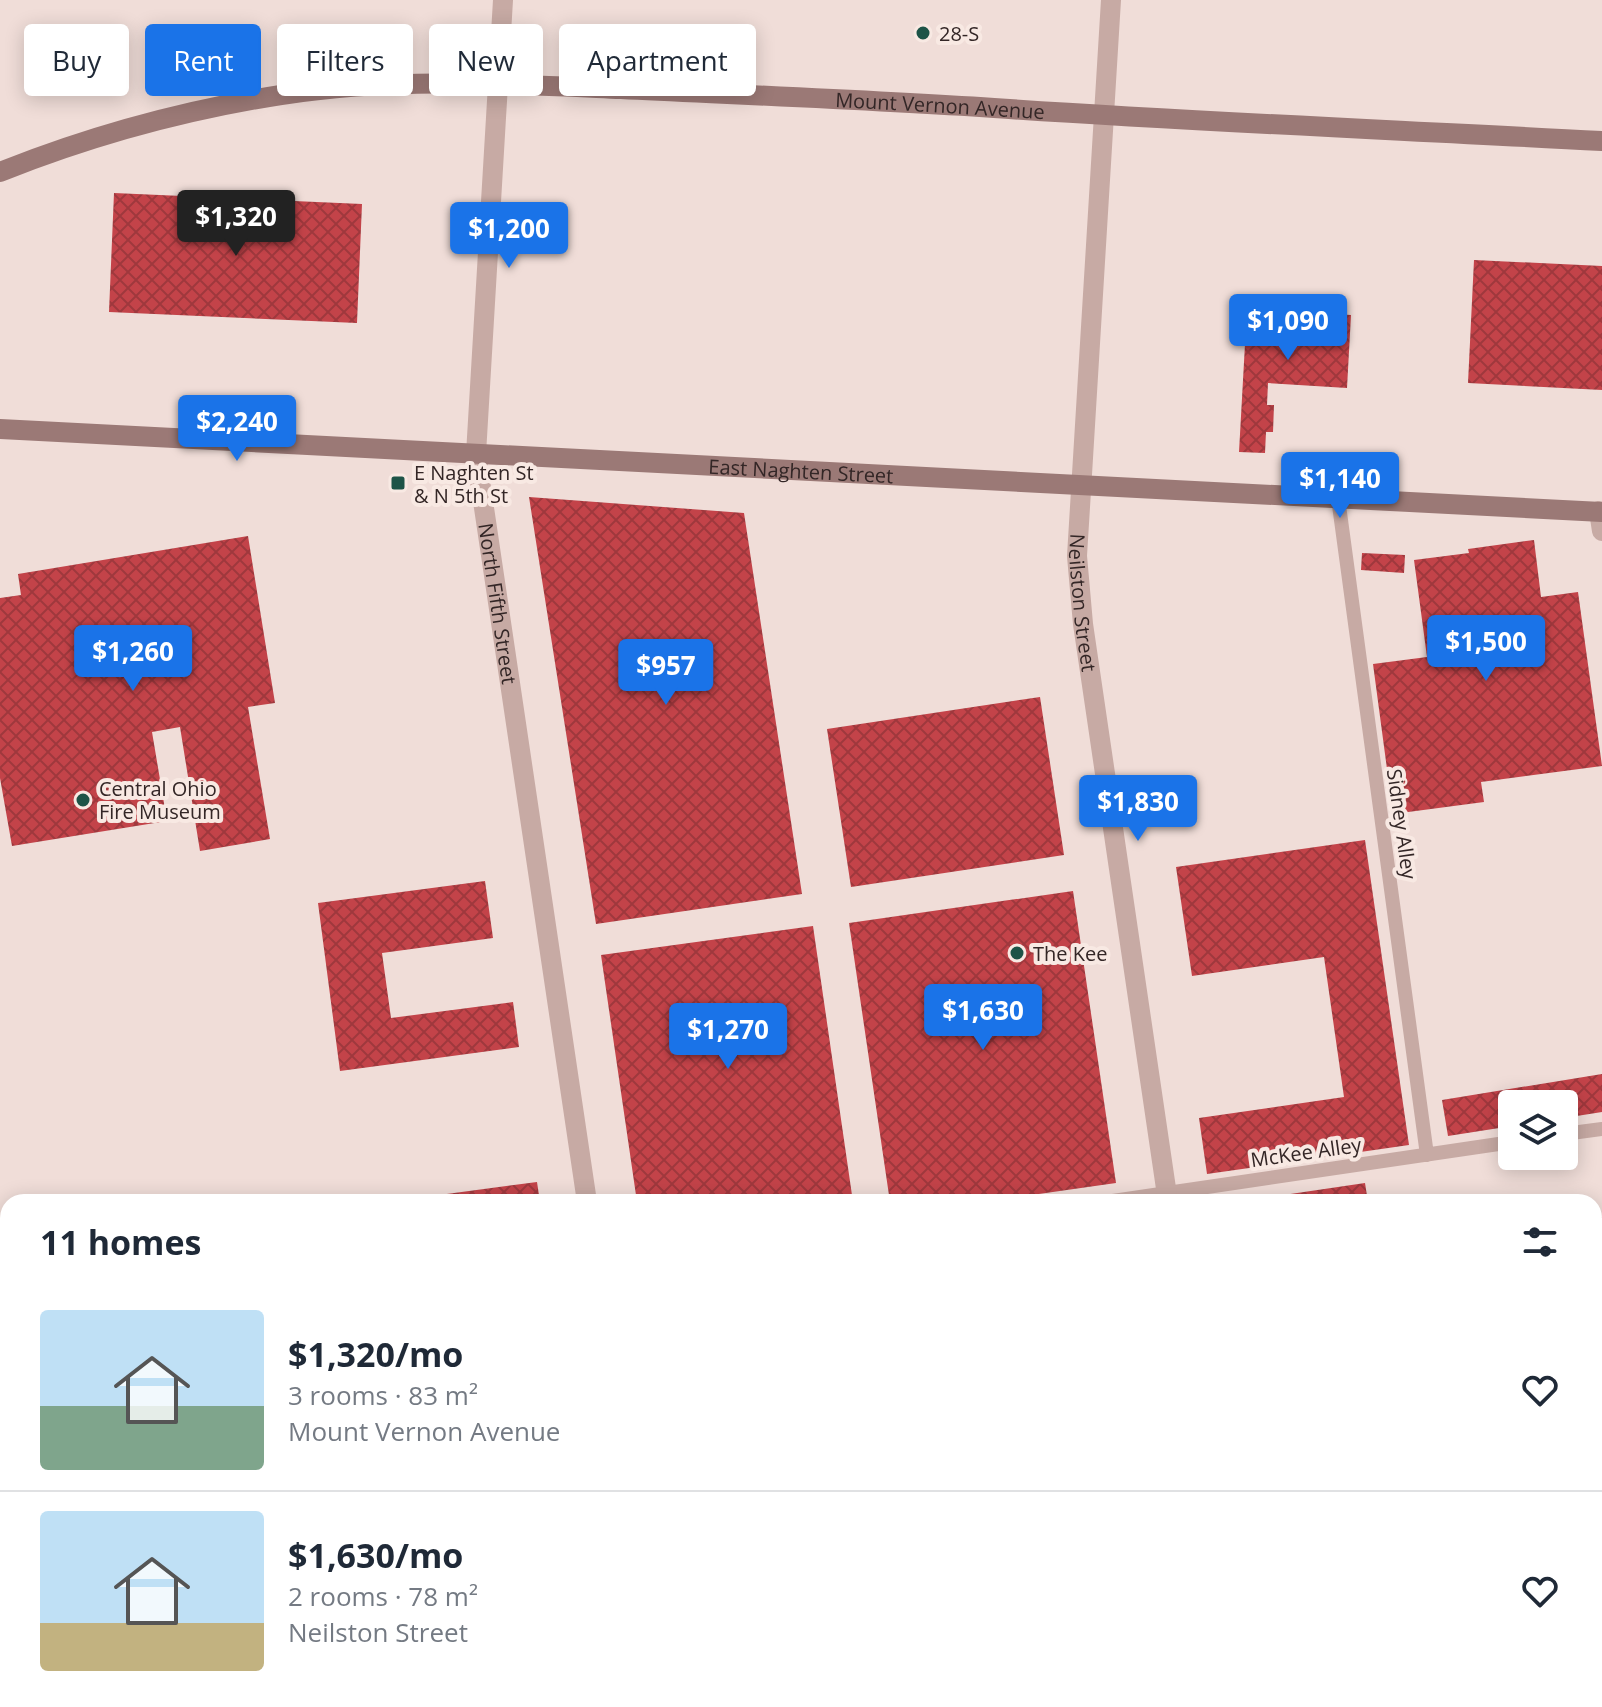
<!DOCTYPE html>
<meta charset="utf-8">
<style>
:root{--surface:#fff;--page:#f6f6f7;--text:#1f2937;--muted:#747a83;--line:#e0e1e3;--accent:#1a73e8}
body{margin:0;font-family:"Open Sans",sans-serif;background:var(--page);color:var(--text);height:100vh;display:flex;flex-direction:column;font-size:30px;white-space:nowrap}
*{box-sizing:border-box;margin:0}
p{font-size:26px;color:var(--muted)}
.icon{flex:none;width:44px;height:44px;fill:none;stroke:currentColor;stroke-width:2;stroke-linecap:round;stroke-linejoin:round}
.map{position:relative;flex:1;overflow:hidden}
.details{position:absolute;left:0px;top:1194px;width:1602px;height:514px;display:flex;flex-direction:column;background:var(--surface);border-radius:24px 24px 0 0;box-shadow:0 4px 20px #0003}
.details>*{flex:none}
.top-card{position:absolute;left:24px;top:24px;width:800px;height:72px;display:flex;gap:16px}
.controls{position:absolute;left:1498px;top:1090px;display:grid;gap:16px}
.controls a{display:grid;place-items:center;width:80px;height:80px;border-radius:8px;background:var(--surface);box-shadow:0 4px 20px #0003;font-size:40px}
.price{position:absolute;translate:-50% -68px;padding:0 18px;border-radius:8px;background:var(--accent);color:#fff;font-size:26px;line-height:52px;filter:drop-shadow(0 2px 4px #0008)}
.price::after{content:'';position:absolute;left:50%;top:48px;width:24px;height:18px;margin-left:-12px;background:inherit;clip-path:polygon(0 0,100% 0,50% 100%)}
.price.on{background:#222;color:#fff}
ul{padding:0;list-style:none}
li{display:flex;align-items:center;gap:24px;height:200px;padding:0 40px}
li+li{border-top:2px solid var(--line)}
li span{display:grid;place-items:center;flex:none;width:224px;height:160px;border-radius:8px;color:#555}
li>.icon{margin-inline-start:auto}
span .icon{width:96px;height:96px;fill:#fffc;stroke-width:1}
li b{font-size:34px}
h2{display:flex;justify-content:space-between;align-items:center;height:96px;padding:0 40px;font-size:34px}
.chip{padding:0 28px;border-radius:8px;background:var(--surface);box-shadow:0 4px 20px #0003;font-size:28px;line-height:72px}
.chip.on{background:var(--accent);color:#fff}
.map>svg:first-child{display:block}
</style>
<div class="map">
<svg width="1602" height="1707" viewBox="0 0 1602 1707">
<defs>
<pattern id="building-cross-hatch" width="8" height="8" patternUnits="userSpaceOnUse" patternTransform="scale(2)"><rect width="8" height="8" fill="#c34349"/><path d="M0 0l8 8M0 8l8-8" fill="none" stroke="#9f383d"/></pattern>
</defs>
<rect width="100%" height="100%" fill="#f0ddd8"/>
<path fill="url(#building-cross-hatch)" d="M114,193L362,204L357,323L109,312Z
M1474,260L1602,266V390L1468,383Z
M1247,308L1351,315L1347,388L1268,383L1267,405H1274L1273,432H1266L1265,453L1239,452Z
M529,497L744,513L802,894L596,924Z
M248,536L275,703L248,707L270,839L200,851L180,727L152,732L167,821L12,846L0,778V598L21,595L18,574Z
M1534,540L1541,597L1578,592L1602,766L1481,782L1484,802L1393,814L1373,664L1427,657L1414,560L1469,553L1468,549Z
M1362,553L1405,555L1404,573L1361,570Z
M1040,697L1064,855L851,887L827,729Z
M1365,840L1409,1145L1207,1174L1199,1118L1344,1097L1324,957L1192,976L1176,867Z
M485,881L493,938L382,953L391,1018L513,1002L519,1047L340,1071L318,903Z
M1073,891L1116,1183L982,1202H890L849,923Z
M813,926L853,1202H637L601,955Z
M1602,1074V1112L1564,1118V1104H1512V1126L1448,1136L1442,1100Z
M537,1182L540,1202H402V1200Z
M1365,1183L1368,1202H1250V1200Z
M1602,1217V1371L1594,1372V1219Z
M737,1700H856L857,1707H738Z
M872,1700H1060L1061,1702L1024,1707H873Z
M1089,1700H1194L1195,1707H1090Z"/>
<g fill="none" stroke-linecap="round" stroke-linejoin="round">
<path stroke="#c7aaa4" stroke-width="14" d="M1338,498L1427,1155
M1564,1134L1602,1129
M1106,1202L1512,1142
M374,1700L375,1707"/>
<g stroke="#c7aaa4" stroke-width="20">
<path id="s1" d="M503,0L476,454L587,1202"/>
<path id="s2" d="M1111,0L1077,556L1083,624L1168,1202"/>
<path d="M1599,511L1602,531"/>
<path d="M661,1700L663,1707"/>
<path d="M1242,1700L1243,1707"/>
</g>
<g stroke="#9b7976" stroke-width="20">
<path id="s3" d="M0,172C90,136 185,110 281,95C394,77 508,84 621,89C746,95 870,100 994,108C1197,122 1399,130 1602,141"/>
<path id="s4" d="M0,429L1602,512"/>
<path d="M1594,1424L1602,1423"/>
</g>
<path stroke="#755857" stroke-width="20" d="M0,1230L8,1283
M0,1567L8,1566
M70,1700L71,1707"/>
</g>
<g fill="#1d5347" stroke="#f8e9e3" stroke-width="3">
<circle cx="923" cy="33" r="8"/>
<rect x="390" y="475" width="16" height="16" rx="4"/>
<circle cx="83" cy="800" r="8"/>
<circle cx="1017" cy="953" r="8"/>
</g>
<g text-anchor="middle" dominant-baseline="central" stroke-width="8" stroke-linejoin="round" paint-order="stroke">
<g font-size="20" fill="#332626" stroke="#f8e9e3" text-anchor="start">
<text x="939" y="33">28-S</text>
<text x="414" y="472">E Naghten St<tspan x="414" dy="23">&amp; N 5th St</tspan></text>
<text x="99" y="788">Central Ohio<tspan x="99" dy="23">Fire Museum</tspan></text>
<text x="1033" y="953">The Kee</text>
</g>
<g font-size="20" fill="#332626" stroke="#f8e9e3">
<text stroke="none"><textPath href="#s3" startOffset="952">Mount Vernon Avenue</textPath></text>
<text stroke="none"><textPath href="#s4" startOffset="802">East Naghten Street</textPath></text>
<text stroke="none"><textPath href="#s1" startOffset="606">North Fifth Street</textPath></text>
<text stroke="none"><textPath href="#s2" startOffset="604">Neilston Street</textPath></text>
<text transform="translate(1402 824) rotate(82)">Sidney Alley</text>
<text transform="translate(1306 1152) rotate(-8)">McKee Alley</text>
</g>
</g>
</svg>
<div class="controls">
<a><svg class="icon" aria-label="layers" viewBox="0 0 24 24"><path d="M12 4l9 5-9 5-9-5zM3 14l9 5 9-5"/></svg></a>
</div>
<b class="price on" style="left:236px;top:258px">$1,320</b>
<b class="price" style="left:509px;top:270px">$1,200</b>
<b class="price" style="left:1288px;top:362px">$1,090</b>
<b class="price" style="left:237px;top:463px">$2,240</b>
<b class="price" style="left:1340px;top:520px">$1,140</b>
<b class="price" style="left:1486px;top:683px">$1,500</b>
<b class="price" style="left:133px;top:693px">$1,260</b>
<b class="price" style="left:666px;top:707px">$957</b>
<b class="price" style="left:1138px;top:843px">$1,830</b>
<b class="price" style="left:983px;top:1052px">$1,630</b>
<b class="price" style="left:728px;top:1071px">$1,270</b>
<div class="top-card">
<a class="chip">Buy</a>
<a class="chip on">Rent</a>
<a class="chip">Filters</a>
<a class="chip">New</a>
<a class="chip">Apartment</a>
</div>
<section class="details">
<h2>11 homes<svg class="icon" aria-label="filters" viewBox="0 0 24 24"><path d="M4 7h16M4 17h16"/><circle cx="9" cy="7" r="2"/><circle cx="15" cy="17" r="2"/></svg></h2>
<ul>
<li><span style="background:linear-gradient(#bfe0f5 60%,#7fa58c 0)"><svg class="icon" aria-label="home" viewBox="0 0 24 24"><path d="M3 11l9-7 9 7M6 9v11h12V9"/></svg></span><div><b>$1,320/mo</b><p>3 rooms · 83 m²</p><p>Mount Vernon Avenue</p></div><svg class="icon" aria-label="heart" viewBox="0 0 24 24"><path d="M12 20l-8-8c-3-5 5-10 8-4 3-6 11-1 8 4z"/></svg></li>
<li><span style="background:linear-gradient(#bfe0f5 70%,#c2b280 0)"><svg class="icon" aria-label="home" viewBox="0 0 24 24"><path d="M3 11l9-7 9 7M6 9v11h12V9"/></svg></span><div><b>$1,630/mo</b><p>2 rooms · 78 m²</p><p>Neilston Street</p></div><svg class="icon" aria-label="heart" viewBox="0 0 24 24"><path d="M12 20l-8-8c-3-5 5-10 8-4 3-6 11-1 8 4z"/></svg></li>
</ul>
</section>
</div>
